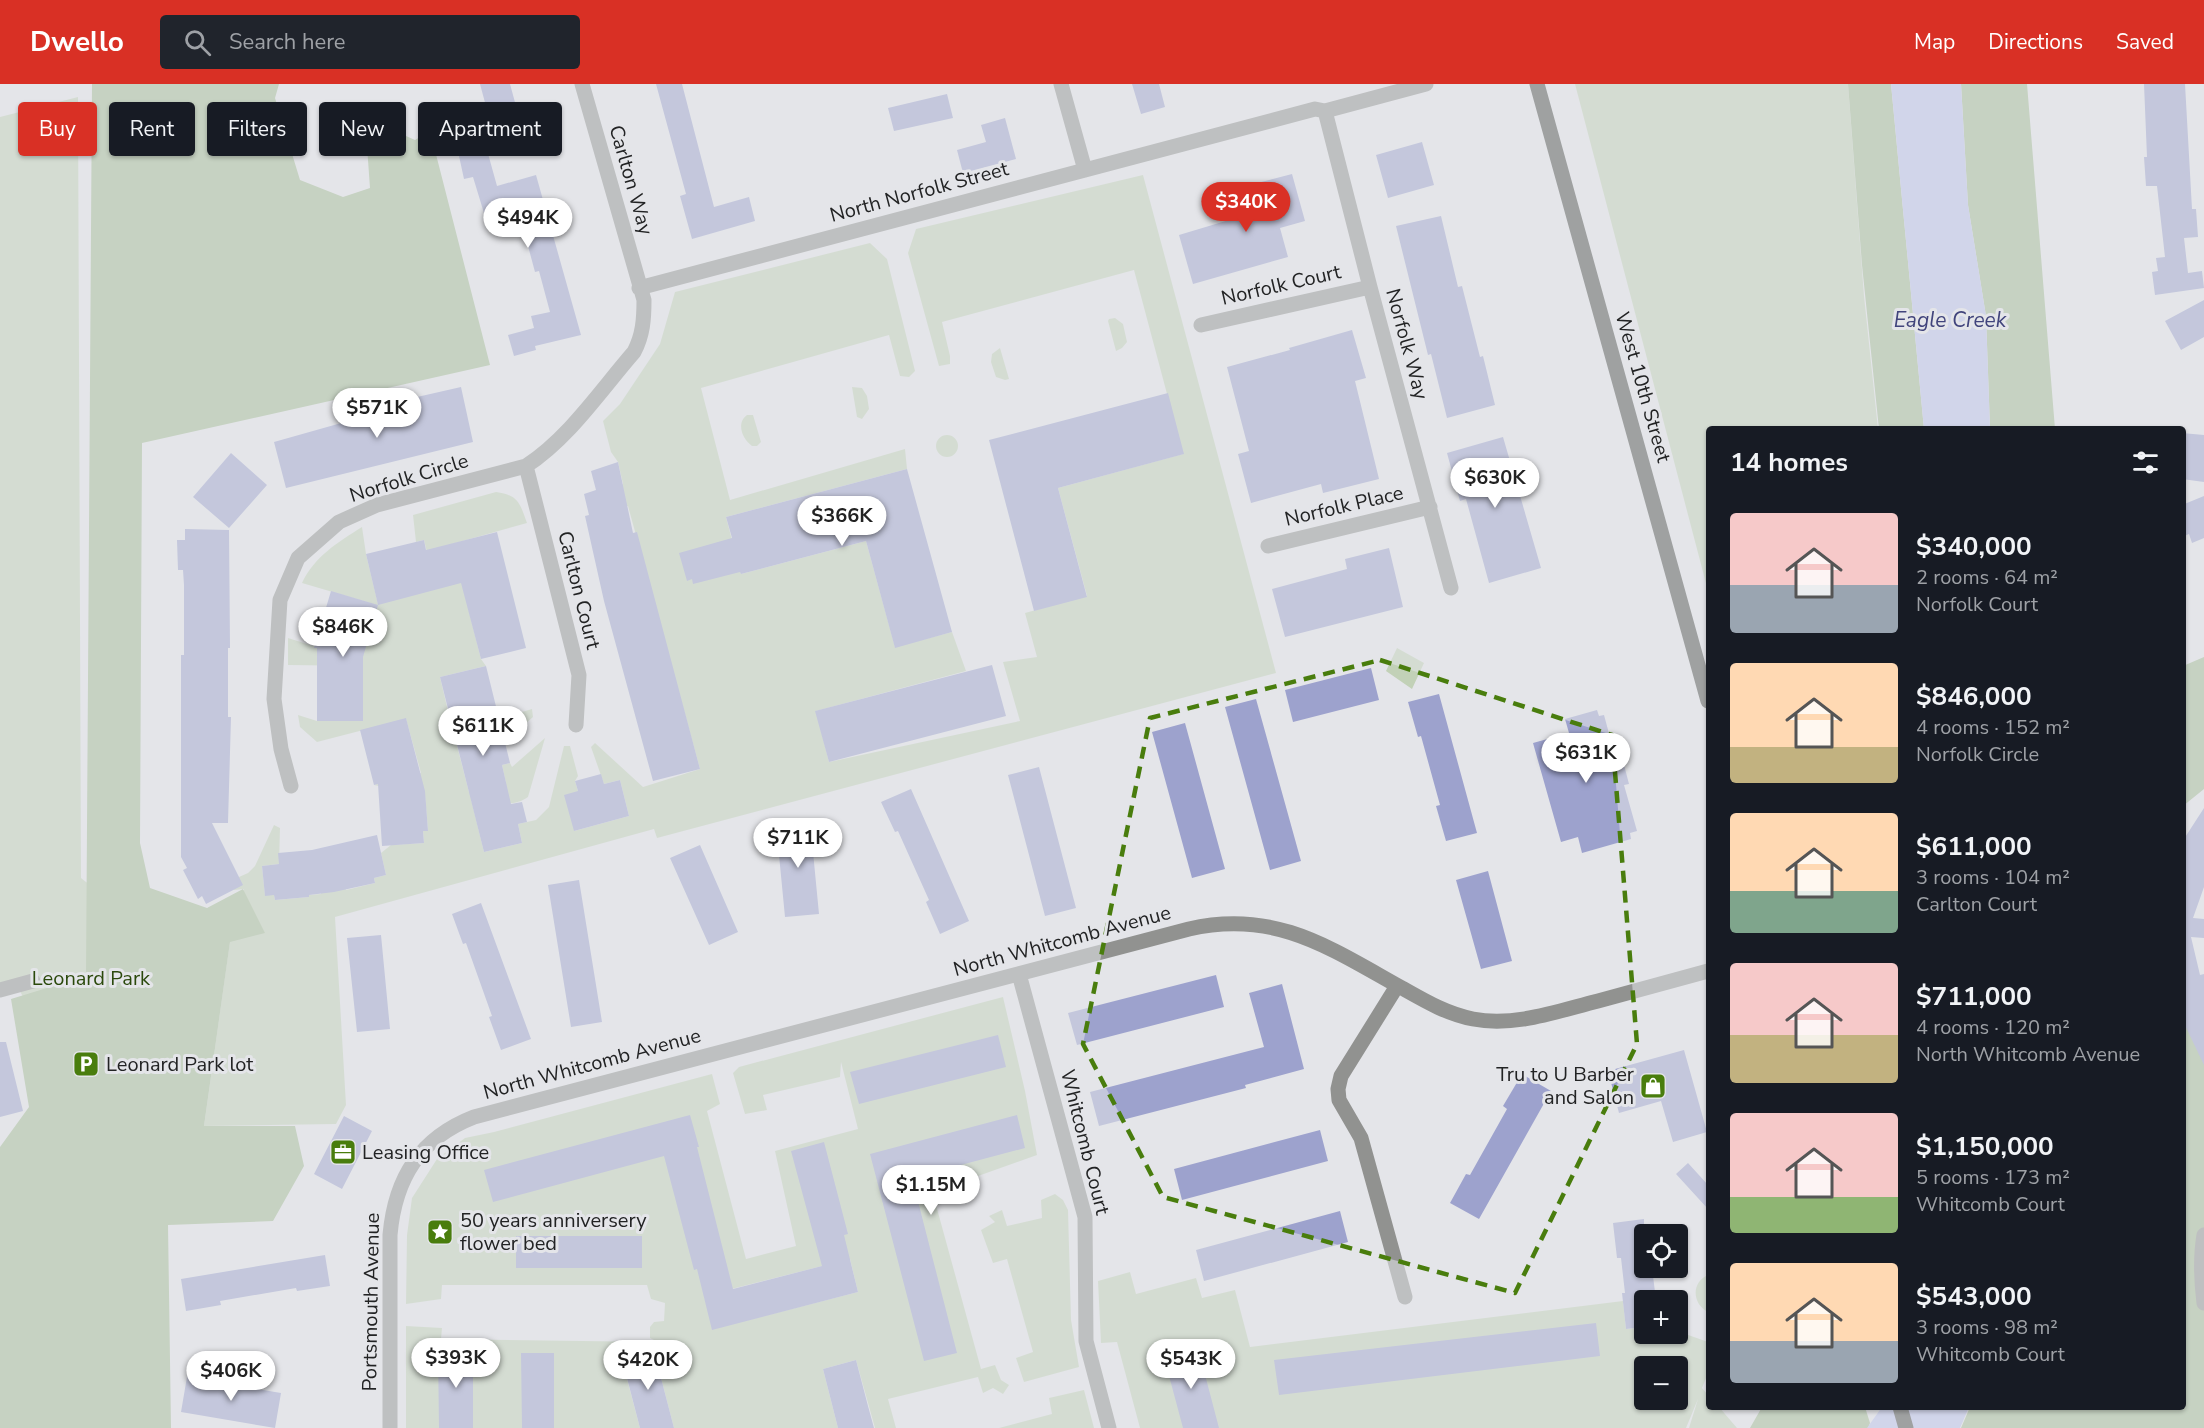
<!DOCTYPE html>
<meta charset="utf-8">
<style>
:root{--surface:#171b24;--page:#20242c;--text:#f1f3f6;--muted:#9ea1a6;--accent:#d93025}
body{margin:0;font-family:"Nunito Sans",sans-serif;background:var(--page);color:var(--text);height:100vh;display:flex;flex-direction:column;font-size:22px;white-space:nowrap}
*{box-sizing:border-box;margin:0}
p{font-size:20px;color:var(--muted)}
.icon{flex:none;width:33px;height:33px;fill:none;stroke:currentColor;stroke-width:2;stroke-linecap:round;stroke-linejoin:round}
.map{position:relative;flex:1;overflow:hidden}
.details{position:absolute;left:1706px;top:342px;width:480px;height:984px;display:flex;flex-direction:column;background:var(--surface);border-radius:6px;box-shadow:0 2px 4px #0004}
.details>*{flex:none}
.banner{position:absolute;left:18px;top:18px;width:570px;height:54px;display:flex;gap:12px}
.tools{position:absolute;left:1634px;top:1140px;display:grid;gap:12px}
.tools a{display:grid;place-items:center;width:54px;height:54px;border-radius:6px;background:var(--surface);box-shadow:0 2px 4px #0004;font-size:30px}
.price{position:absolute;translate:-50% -51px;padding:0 14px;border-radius:21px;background:#fff;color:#222;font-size:20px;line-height:39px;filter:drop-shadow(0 2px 3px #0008)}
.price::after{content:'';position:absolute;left:50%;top:36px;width:18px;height:14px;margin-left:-9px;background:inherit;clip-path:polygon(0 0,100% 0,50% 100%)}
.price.current{background:var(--accent);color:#fff}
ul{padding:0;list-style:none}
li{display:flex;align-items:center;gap:18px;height:150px;padding:0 24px}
li span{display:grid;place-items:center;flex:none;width:168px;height:120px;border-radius:6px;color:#555}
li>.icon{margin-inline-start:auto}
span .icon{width:72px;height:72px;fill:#fffc;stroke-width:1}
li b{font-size:26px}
h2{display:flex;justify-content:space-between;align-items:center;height:72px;padding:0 24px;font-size:26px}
.chip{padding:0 21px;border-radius:6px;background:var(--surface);box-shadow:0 2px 4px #0004;font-size:21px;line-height:54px}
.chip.current{background:var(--accent);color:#fff}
header{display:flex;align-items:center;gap:36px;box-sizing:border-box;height:84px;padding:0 30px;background:var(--accent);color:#fff}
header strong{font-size:28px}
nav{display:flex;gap:33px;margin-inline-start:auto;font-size:21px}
.search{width:420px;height:54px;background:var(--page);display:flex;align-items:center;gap:15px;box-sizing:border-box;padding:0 21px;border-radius:6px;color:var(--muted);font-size:22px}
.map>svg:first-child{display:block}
</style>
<header>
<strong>Dwello</strong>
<div class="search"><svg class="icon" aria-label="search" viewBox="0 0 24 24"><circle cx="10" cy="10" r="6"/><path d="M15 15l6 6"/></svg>Search here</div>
<nav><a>Map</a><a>Directions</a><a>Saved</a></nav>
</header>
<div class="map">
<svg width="2204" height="1344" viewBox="0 0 2204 1344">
<rect width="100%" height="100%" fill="#e4e5e9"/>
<path fill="#c2d1b7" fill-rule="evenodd" d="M1575,0H1848L1864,212L1878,345H1708V507Z
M78,13L81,794L170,865L26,919L17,901L0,906V33Z
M1143,91L1276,589L657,754L654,745L335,833L346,1021L336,1040L204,1042L230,857L244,805L234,806L230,797L248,789L255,782L274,741L280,744L279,780L262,782L265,811H274L275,816L309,813V811L321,810L318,774L345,802L346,806L375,799L374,794L386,791L381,769L391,761L424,759L423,747L428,746L425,712L374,701L421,689L406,635L317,658L300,643L298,631L317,637H363V582L288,581V554L361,577L370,519L302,499C314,473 338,458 362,443L366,470L378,520L436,505L424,456L416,458L413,431L496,408C519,411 520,420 527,439L452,460L481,575L486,582L440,593L453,648L532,625L533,633L505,657L495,660L491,645L455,654L469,708L506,699L502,681L510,679L512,683L545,654L528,713C512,725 490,717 471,715L484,768L522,759L518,740L536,736L549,723L564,662H570L578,692L575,697L578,707L574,747L629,732L620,696L604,700L591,663L595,659L643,703L700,685L628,422L619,424L615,404L623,400L618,378L611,368L603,337L620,320L660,260L675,208L870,159L887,175L915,287L909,293L900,292L889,251L701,304L730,416L905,365L907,385L726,433L741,490L866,457L895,563L952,548L966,587L816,627L829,678L1020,637L1003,578L1037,573L1025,529L1087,512L1058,404L1183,370L1134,186L942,238L950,272V280L939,282L908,169L916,145Z
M1115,234L1123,240L1127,258L1122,264L1116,267L1108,237L1109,235Z
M1000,264L1009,295L1005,296L996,293L991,278L992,270Z
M852,303L862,304L867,312L869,325L862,335L857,333Z
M747,331H753L761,358L757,362H752C742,355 736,339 747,331Z
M936 362a11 11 0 1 1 22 0a11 11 0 1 1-22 0Z
M1397,564L1424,579L1412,605L1386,587Z
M1003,913L1025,1007L1037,1071L950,1102L952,1112L951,1118L936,1121L981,1285L995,1281L1001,1296L1009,1301L1003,1310L993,1304L983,1309L978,1293L888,1315L896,1344H875L856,1276L823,1285L838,1344H674L654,1267L622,1276L640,1344H406V1242L442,1244L441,1255L658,1258L650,1254V1243L654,1238L664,1237L665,1219L651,1215L647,1201H442L441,1215L406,1220L407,1151L412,1114L437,1075L465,1054L494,1048L712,990L720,1020L707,1027L746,1175L796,1162L775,1067L858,1045L841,978L840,993L763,1011L767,1026L745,1030L733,989L739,983ZM850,1175L858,1208L713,1245L704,1212Z
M1055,1110L1063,1116L1068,1126L1071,1236L1079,1283L1024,1298L1016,1274L1033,1268L1007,1175L993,1179L981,1146L995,1138L989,1132L1002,1126L1007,1142L1042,1134L1041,1116Z
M1130,1188L1136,1210L1196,1194L1202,1214L1235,1206L1250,1263L1623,1217L1626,1245L1644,1243V1250H1677V1247L1708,1258V1289L1702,1304L1708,1311V1323H1719L1737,1344H1689L1698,1315L1686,1344H1140L1117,1258L1101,1259L1098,1197ZM1644,1282H1677V1316H1644Z
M1708,1191V1228C1692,1220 1691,1198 1708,1191Z
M1084,1306L1094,1344H999L1052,1330L1049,1314Z"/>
<path fill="#a2ba92" d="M92,0H279L275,14L300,96L343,113L370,104L367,62L379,40L415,56L430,47L490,281L142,359L140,759L150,804L207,824L243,805L265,849L230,858L204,1042H295L304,1082L273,1137L168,1141L171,1344H0V1063L29,1023L11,915L86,892Z
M1848,0H1891L1924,345H1879L1862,181Z
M1961,0H2027L2055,345H1990L1986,232L1968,121Z
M2204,573V705L2183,722V582Z
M2183,923L2204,976V1344H1961L1970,1323H2182Z
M1762,1323H1865L1870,1339L1868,1344H1750Z"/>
<path fill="#bbc0ec" d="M1891,0H1961L1968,121L1986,232L1990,345H1924Z
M1882,1323H1969L1960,1344H1867Z"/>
<path fill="#9da2cd" d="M480,0H510L519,33L526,31L534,57L494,68L487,42L491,41Z
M656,0H682L714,123L749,113L755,137L692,155L680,112L686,110Z
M1132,0H1159L1165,23L1141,30Z
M2144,0H2185L2192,125H2196L2198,153L2184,154L2188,189L2202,187L2204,204L2155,211L2152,188L2158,187L2156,174L2165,173L2157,102H2146L2144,73H2147Z
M947,10L953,34L894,47L888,24Z
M1005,34L1016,75L963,89L957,66L986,58L981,41Z
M1422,58L1434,101L1388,114L1376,71Z
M487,66L497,102L536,91L581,251L535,262L536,266L514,272L508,251L534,244L531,232L550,228L539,187L535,188L521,136L519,137L517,131L487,139L473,93L464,95L459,72Z
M1292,90L1305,137L1280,144L1288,173L1193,200L1179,151L1249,130L1242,103Z
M1441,132L1458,203L1462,202L1480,273L1483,272L1495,321L1447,334L1431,270L1428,271L1396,142Z
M2204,216V253L2181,266L2165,237Z
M1352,246L1366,294L1355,297L1379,395L1323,409L1321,400L1251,419L1238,370L1249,367L1227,283L1290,266L1289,264Z
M461,303L473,358L286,404L274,358L405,321L404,316Z
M1168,309L1184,370L1058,404L1087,513L1034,527L989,356Z
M2182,349L2204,351V398L2182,395Z
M1503,353L1541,484L1489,499L1466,415L1460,417L1447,369Z
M231,369L267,401L229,444L193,413Z
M618,378L633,449L637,448L700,685L653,697L604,517L585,432L589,431L584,410L596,406L591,387Z
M907,385L952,548L895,564L866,457L741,490L740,488L693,500L692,495L687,497L679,469L732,454L726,433Z
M2204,412V454L2192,459L2189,450L2182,453V421Z
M185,445L229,446L230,564H228V633H231L228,739H212L243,801L206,820L202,812L198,815L183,786L187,784L181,773V571H184V501L183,486H178L177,456H185Z
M497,448L526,564L481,575L461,499L378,521L366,470L424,456L426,466Z
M1389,464L1403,523L1285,553L1272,505L1347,485L1345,475Z
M331,507L378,521L363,573V637H317V564H314Z
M992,581L1006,632L829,678L815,627Z
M486,582L510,679L502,681L511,720L522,718L527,738L518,740L522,759L484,768L440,593Z
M1371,584L1379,616L1293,638L1285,606Z
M1439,610L1477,749L1446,757L1436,722L1440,721L1421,652L1418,653L1408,618Z
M1256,615L1301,777L1270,786L1225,623Z
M1597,626L1599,632L1604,631L1617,679L1623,677L1629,700L1624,701L1637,747L1630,749L1631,755L1582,769L1578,753L1561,758L1533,659L1569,649L1565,635Z
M406,634L425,707L428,747H423L424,759L382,762L378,700L374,701L360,646Z
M1185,639L1225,785L1192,794L1152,648Z
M1039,683L1076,824L1045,832L1008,691Z
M601,690L604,700L620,696L629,732L574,747L564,711L578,707L575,697Z
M911,705L969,837L940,850L926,818L929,816L898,747L895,748L881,718Z
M2204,724V803L2193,834L2204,835V854L2191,853L2200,891L2204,890V981L2182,935V758Z
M810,737L819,830L785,833L776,740Z
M377,751L386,791L374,794L375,799L334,808L309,811V813L275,816L274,811L265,812L262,782L279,780L278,769L312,766Z
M700,761L738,848L709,861L670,774Z
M1488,787L1512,877L1481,885L1456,796Z
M579,796L602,938L571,943L548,801Z
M481,819L531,955L501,966L489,933L492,932L466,859L463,860L452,830Z
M381,851L390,945L357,948L347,854Z
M1216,891L1224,923L1077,961L1068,929Z
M1282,900L1304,985L1245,1001L1246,1004L1099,1042L1090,1008L1264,963L1249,909Z
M998,951L1006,983L859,1020L850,988Z
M0,958H6L23,1027L0,1033Z
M1684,966L1707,1048L1673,1058L1661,1017L1619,1029L1608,987Z
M1522,990L1551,1007L1479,1135L1450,1119L1466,1090L1470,1091L1507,1025L1503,1022Z
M690,1031L699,1063H697L733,1205L822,1182L791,1067L824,1058L848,1150L844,1151L858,1208L712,1246L697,1185L694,1186L664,1072L493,1118L484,1086Z
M1017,1031L1025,1064L912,1094L957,1269L924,1277L870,1070Z
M344,1032L372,1047L342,1105L314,1090Z
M1320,1046L1328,1077L1182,1116L1174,1085Z
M1688,1079L1708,1101V1125L1676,1090Z
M1340,1127L1348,1158L1204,1197L1196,1166Z
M1644,1135V1184H1652L1656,1216H1644V1243L1626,1245L1622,1209H1625L1621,1174H1617L1613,1139Z
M516,1152H642V1184H516Z
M325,1171L330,1202L297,1207L296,1204L220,1217L221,1221L186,1227L181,1195Z
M1596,1239L1600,1272L1279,1311L1274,1276Z
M1198,1264L1219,1344H1183L1164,1273Z
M438,1266H473V1344H439Z
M654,1267L674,1344H640L622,1275Z
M521,1269H554V1344H522Z
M856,1276L868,1322L874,1344H838L823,1285Z
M187,1293L281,1309L275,1344L181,1328Z"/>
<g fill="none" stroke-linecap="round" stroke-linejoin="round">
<path stroke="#919290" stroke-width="15" d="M1061,0L1085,86
M1325,27L1370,203L1451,504
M639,204L1315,25L1325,27L1426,0
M1201,241L1370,203
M526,382L579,591L576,641
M1268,462L1430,423
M291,702L281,665L274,615L280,516L298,474L339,438L377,421L526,382C569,354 600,307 634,268C643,251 644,235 644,216L582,0
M1019,890L1085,1133L1086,1257L1109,1344
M1397,902L1341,992L1338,1005L1339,1016L1361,1054L1405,1213
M0,906L33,897
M2204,1151C2200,1175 2201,1195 2204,1219
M390,1344V1151C395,1094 420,1054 474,1033L1189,845C1275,825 1330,864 1402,904C1425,917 1447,930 1473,935C1515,943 1558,927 1598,917C1635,907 1672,897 1708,887"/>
<path stroke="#4c4e4b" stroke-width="15" d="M1537,0L1708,617
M1900,1323L1906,1344"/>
</g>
<path d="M0 0H2204V1344H0ZM1380,576L1612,651L1637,960L1515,1209L1163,1113L1083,960L1150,634Z" fill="#e4e5e9" fill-opacity=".55" fill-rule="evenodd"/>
<path fill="none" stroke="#497d0d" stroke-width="4.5" stroke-dasharray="12 8" stroke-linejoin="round" d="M1380,576L1612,651L1637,960L1515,1209L1163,1113L1083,960L1150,634Z"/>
<defs>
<symbol id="parking-square" viewBox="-11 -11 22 22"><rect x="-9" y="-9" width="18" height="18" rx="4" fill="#497d0d" stroke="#e4e5e9"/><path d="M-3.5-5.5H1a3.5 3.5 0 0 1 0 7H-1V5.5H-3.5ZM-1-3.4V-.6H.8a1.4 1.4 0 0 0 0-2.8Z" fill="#fff"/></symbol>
<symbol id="shop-square" viewBox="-11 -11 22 22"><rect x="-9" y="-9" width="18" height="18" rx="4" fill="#497d0d" stroke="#e4e5e9"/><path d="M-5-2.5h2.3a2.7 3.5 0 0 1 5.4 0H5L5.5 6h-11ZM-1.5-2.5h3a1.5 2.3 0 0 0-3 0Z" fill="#fff"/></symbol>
<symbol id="office-square" viewBox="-11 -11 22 22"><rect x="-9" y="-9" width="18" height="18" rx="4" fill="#497d0d" stroke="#e4e5e9"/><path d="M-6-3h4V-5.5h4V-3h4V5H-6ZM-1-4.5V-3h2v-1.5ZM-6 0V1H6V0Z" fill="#fff"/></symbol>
<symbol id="sight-square" viewBox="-11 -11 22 22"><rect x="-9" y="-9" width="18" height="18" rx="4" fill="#497d0d" stroke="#e4e5e9"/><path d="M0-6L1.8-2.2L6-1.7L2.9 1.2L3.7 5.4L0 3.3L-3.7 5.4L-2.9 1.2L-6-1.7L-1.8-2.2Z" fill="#fff"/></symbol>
</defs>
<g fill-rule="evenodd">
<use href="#parking-square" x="71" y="965" width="30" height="30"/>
<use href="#shop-square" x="1638" y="987" width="30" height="30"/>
<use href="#office-square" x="328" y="1053" width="30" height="30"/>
<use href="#sight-square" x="425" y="1133" width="30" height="30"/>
</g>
<g text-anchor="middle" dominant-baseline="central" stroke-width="6" stroke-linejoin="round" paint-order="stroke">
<g font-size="20" fill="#222324" stroke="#e4e5e9">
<text transform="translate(631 96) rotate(74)">Carlton Way</text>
<text transform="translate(919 108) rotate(-15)">North Norfolk Street</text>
<text transform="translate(1281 201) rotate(-13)">Norfolk Court</text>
<text transform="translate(1407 260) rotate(75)">Norfolk Way</text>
<text transform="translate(1643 303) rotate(74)">West 10th Street</text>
<text transform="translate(409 394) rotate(-17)">Norfolk Circle</text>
<text transform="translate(1344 422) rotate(-13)">Norfolk Place</text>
<text transform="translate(579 506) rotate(76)">Carlton Court</text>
<text transform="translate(1062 857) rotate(-15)">North Whitcomb Avenue</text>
<text transform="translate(592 980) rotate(-15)">North Whitcomb Avenue</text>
<text transform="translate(1085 1058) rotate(76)">Whitcomb Court</text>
<text transform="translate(371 1218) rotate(-89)">Portsmouth Avenue</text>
</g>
<g font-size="20" fill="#2b490c" stroke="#e4e5e9">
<text x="91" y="894">Leonard Park</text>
</g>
<g font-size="20" fill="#222324" stroke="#e4e5e9" text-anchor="start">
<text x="106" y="980">Leonard Park lot</text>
<text x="1634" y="990" text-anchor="end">Tru to U Barber<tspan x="1634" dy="23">and Salon</tspan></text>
<text x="362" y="1068">Leasing Office</text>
<text x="460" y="1136">50 years anniversery<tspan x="460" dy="23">flower bed</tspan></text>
</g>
<g font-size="21" font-style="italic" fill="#41447c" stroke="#e4e5e9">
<text x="1950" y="236">Eagle Creek</text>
</g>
</g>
</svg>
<div class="tools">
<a><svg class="icon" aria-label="locate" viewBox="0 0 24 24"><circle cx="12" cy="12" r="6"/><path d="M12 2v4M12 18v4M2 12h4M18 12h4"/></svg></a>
<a>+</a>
<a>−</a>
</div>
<b class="price current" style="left:1246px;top:149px">$340K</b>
<b class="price" style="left:528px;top:165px">$494K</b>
<b class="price" style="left:377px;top:355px">$571K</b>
<b class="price" style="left:1495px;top:425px">$630K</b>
<b class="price" style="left:842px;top:463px">$366K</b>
<b class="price" style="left:343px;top:574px">$846K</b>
<b class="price" style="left:483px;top:673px">$611K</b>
<b class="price" style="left:1586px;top:700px">$631K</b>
<b class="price" style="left:798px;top:785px">$711K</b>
<b class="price" style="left:931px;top:1132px">$1.15M</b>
<b class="price" style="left:456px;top:1305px">$393K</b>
<b class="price" style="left:1191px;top:1306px">$543K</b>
<b class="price" style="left:648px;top:1307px">$420K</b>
<b class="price" style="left:231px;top:1318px">$406K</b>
<div class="banner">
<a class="chip current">Buy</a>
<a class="chip">Rent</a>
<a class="chip">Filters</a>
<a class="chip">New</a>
<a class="chip">Apartment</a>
</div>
<section class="details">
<h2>14 homes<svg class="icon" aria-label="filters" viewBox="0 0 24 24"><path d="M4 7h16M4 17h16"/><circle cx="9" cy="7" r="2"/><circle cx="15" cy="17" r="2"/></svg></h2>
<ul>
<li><span style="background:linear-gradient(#f6c9c9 60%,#9aa5b1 0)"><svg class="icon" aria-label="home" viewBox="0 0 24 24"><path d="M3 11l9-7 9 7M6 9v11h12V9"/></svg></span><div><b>$340,000</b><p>2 rooms · 64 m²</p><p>Norfolk Court</p></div></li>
<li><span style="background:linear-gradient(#ffd9b3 70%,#c2b280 0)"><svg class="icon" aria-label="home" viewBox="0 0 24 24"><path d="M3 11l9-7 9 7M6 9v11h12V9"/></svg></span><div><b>$846,000</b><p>4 rooms · 152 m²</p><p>Norfolk Circle</p></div></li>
<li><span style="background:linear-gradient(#ffd9b3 65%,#7fa58c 0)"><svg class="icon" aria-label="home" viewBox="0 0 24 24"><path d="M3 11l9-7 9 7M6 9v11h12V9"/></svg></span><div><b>$611,000</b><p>3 rooms · 104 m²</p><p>Carlton Court</p></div></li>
<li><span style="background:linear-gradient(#f6c9c9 60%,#c2b280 0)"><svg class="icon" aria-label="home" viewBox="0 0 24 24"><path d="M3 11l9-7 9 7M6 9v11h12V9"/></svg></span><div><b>$711,000</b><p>4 rooms · 120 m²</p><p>North Whitcomb Avenue</p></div></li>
<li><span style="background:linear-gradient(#f6c9c9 70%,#8fb573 0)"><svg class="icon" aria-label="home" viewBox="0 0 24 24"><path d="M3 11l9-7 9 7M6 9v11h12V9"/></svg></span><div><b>$1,150,000</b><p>5 rooms · 173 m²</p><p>Whitcomb Court</p></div></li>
<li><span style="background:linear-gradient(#ffd9b3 65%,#9aa5b1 0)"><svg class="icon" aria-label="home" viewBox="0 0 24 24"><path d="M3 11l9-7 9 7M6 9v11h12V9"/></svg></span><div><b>$543,000</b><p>3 rooms · 98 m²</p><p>Whitcomb Court</p></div></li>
</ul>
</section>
</div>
